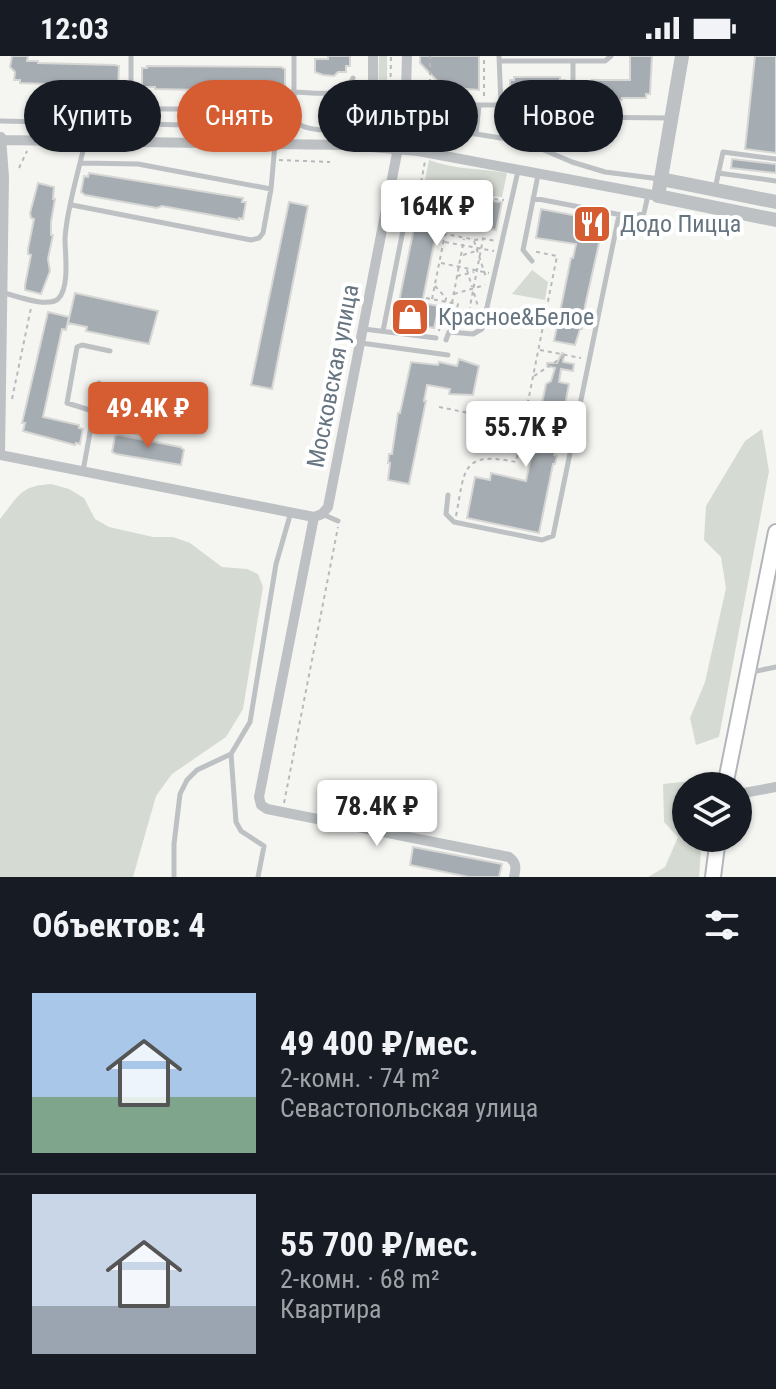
<!DOCTYPE html>
<html lang="ru">
<meta charset="utf-8">
<style>
:root{--surface:#171b24;--page:#242831;--text:#f1f3f6;--muted:#9ea1a6;--line:#363941;--accent:#d65d32}
body{margin:0;font-family:"Roboto Condensed",sans-serif;background:var(--page);color:var(--text);height:100vh;display:flex;flex-direction:column;font-size:30px;white-space:nowrap}
*{box-sizing:border-box;margin:0}
p{font-size:26px;color:var(--muted)}
.icon{flex:none;width:44px;height:44px;fill:none;stroke:currentColor;stroke-width:2;stroke-linecap:round;stroke-linejoin:round}
.map{position:relative;height:821px;overflow:hidden}
.panel{display:flex;flex-direction:column;background:var(--surface);flex:1}
.panel>*{flex:none}
.hud{position:absolute;left:24px;top:24px;width:728px;height:72px;display:flex;gap:16px}
.buttons{position:absolute;left:672px;top:716px;display:grid;gap:16px}
.buttons a{display:grid;place-items:center;width:80px;height:80px;border-radius:50%;background:var(--surface);box-shadow:0 2px 6px #0004;font-size:40px}
.price{position:absolute;translate:-50% -68px;padding:0 18px;border-radius:8px;background:#fff;color:#222;font-size:26px;line-height:52px;filter:drop-shadow(0 2px 4px #0008)}
.price::after{content:'';position:absolute;left:50%;top:48px;width:24px;height:18px;margin-left:-12px;background:inherit;clip-path:polygon(0 0,100% 0,50% 100%)}
.price.active{background:var(--accent);color:#fff}
ul{padding:0;list-style:none}
li{display:flex;align-items:center;gap:24px;height:200px;padding:0 32px}
li+li{border-top:2px solid var(--line)}
li span{display:grid;place-items:center;flex:none;width:224px;height:160px;border-radius:0px;color:#555}
li>.icon{margin-inline-start:auto}
span .icon{width:96px;height:96px;fill:#fffc;stroke-width:1}
li b{font-size:34px}
h2{display:flex;justify-content:space-between;align-items:center;height:96px;padding:0 32px;font-size:34px}
.chip{padding:0 28px;border-radius:36px;background:var(--surface);box-shadow:0 2px 6px #0004;font-size:28px;line-height:72px}
.chip.active{background:var(--accent);color:#fff}
.status{display:flex;justify-content:space-between;align-items:center;height:56px;padding:0 40px;background:var(--surface);direction:ltr}
.status svg{height:22px;fill:currentColor}
.map>svg:first-child{display:block}
</style>
<div class="status"><b>12:03</b><svg viewBox="0 0 49 12"><path d="M0 12V9h3v3zM5 12V6h3v6zM10 12V3h3v9zM15 12V0h3v12zM26 1h20v11H26zM47 4h2v5h-2z"/></svg></div>
<div class="map">
<svg width="776" height="821" viewBox="0 0 776 821">
<rect width="100%" height="100%" fill="#f5f6f2"/>
<path fill="#d5dad2" d="M379,0H387V49H378Z
M429,104C455,114 480,112 507,117L502,141L423,134Z
M532,214L548,226L545,244L512,238Z
M762,373L769,415L719,681L696,689L690,662L705,626L726,532L721,501L704,484L706,450L745,385Z
M51,428L69,433L84,442L95,463L109,471L153,481H173L190,487L222,511L247,513L258,518L263,531L243,653L226,681L172,718L156,740L133,821H0V463C19,440 19,430 51,428Z
M710,723L709,730H686V782H702L699,821H648L665,811L678,781L664,766L663,728Z"/>
<path fill="#a6adb2" stroke="#d7d7d5" stroke-width="2" d="M12,0H28L27,5H38V7L115,9L119,10L118,32L47,31V28L20,27V24H14L15,16L10,11Z
M328,0H350V10H346V16H338L334,20L323,19L315,16V3H328Z
M420,0H479V34L443,31L420,7Z
M630,0H652L650,38H646V42H622V44L617,46H598V44L588,41V27H592V24H630Z
M755,0H776V97L745,93Z
M147,10L281,11L285,13V31H272V34L200,31V34L155,33V31H142V12H147Z
M514,21H560V24H565V41H560V43L515,44V41H510V24H514Z
M732,103L776,108V117L731,112Z
M89,117L243,142L242,146H246L243,163L239,162V164L162,150L157,152L85,139L81,136L84,120L88,121Z
M38,127L54,131L53,143H55L51,166V179H53L48,203L50,215L41,238L25,234V229L31,199L28,198V193L34,163L31,162L30,157Z
M421,138L502,146L496,174L477,171L476,175L438,168L422,247L439,250L434,272L395,265Z
M289,146L308,150L272,333L251,329Z
M541,153L604,165L585,250L582,273H580L575,289L554,285L571,202H573L576,188L536,182Z
M75,237L158,255L149,288L86,275L87,271L68,267Z
M48,256L69,261L66,274L62,273L43,361L79,369V372L83,373L80,388L76,387L75,389L23,375L25,367H22Z
M562,297L564,298L563,306L574,308L573,315L561,313L559,326L569,328L565,349H567L565,358L563,357L554,399L557,400L555,408H553L539,477L467,462L475,421L490,424L491,417L526,425L546,328L551,325L555,312L547,310V307H557Z
M459,303L479,310L473,339L449,338L450,333L427,329L424,345H426L409,428L388,424L390,407H388L389,398H392L398,357H400L411,306L438,309L439,306L457,310Z
M119,379L180,391L184,394L181,409L116,398L112,396L115,380Z
M413,791L502,808L499,821H469L410,809Z"/>
<g fill="none" stroke-linecap="round" stroke-linejoin="round">
<defs>
<path id="secondary" d="M725,730L776,476
M713,821L718,782"/>
</defs>
<use href="#secondary" stroke="#b2b6ba" stroke-width="18"/>
<path stroke="#b7babc" stroke-width="2" stroke-dasharray="4 4" stroke-linecap="butt" d="M484,40V0
M430,43V0
M382,53H395
M390,53L391,0
M416,55L424,61L423,68
M352,64L354,55L362,51
M279,104L330,106
M19,112L27,95
M415,131L421,127L425,105
M416,140L421,136L504,144
M474,185L486,221
M445,186L494,195
M463,199L476,195
M441,207L489,217
M467,214L472,231
M457,220L474,216
M435,230L446,242L439,275
M474,237L479,254
M454,238L485,229
M426,242L458,248L453,270
M432,243L445,178L476,184L481,182L496,185
M452,247L464,183
M393,267L419,272
M466,271L483,183
M540,294L581,302
M534,320L566,299
M12,343L31,252
M439,351L524,368
M456,460C465,413 461,395 516,406L557,200L532,195
M284,747L338,471"/>
<path stroke="#bdc1c4" stroke-width="5" d="M294,0V54L297,67C312,78 355,75 373,67
M499,0L501,49L509,53L573,61L671,62
M501,5H605L611,0
M573,5V61
M294,36C314,36 345,44 353,22
M430,49H501
M33,50L54,52L294,54
M0,65L233,70
M131,68V0
M406,70L422,75L476,78L525,86L572,106L605,116L660,123
M476,78L479,49
M81,107L138,108L271,133
M718,117L776,125
M715,133L723,96L776,103
M533,142L632,161L644,157L648,139
M72,149L251,184L259,182L263,177L271,133L275,88
M532,205L523,194L538,119
M4,237C17,240 47,252 58,243C70,232 65,197 65,183C66,155 79,114 85,86
M364,273L436,282
M383,275L411,134
M446,284L449,276L473,278L482,273L518,115
M361,287L448,299
M93,355L67,347L77,291L82,289L110,295
M83,415L99,327
M448,439L446,458L454,466L542,484L553,480L619,159
M322,458L338,465
M752,616L776,611
M231,698L236,766L241,775L264,790L258,821
M174,821V788L180,738L187,724L197,714L231,698L250,666L276,508L291,456"/>
<path stroke="#bdc1c4" stroke-width="10" d="M373,67L388,71L405,70
M1,84L348,89L418,95L658,140
M373,90V0
M0,399L314,461L322,458L328,451L398,92L405,70L407,0
M0,399L4,121L1,81
M314,461L259,741L261,749L267,753L509,801C517,807 516,812 514,821
M738,738L776,731"/>
<path stroke="#bdc1c4" stroke-width="14" d="M682,0L658,140L776,164
M661,123L776,146"/>
<use href="#secondary" stroke="#fff" stroke-width="14"/>
</g>
<defs>
<symbol id="restaurant-square" viewBox="-11 -11 22 22"><rect x="-9" y="-9" width="18" height="18" rx="4" fill="#d65d32" stroke="#fff"/><path d="M-5-6h1v4h1v-4h1v4h1v-4h1v5L-1.5 .5V6h-2V.5L-5-1ZM5-6V6H3V1.5H1.5Q1.5-4 5-6Z" fill="#fff"/></symbol>
<symbol id="shop-square" viewBox="-11 -11 22 22"><rect x="-9" y="-9" width="18" height="18" rx="4" fill="#d65d32" stroke="#fff"/><path d="M-5-2.5h2.3a2.7 3.5 0 0 1 5.4 0H5L5.5 6h-11ZM-1.5-2.5h3a1.5 2.3 0 0 0-3 0Z" fill="#fff"/></symbol>
</defs>
<g fill-rule="evenodd">
<use href="#restaurant-square" x="570" y="146" width="44" height="44"/>
<use href="#shop-square" x="388" y="239" width="44" height="44"/>
</g>
<g text-anchor="middle" dominant-baseline="central" stroke-width="8" stroke-linejoin="round" paint-order="stroke">
<g font-size="24" fill="#677581" stroke="#fff" text-anchor="start">
<text x="620" y="168">Додо Пицца</text>
<text x="438" y="261">Красное&amp;Белое</text>
</g>
<g font-size="24" fill="#677581" stroke="#fff">
<text transform="translate(333 320) rotate(-79)">Московская улица</text>
</g>
</g>
</svg>
<div class="buttons">
<a><svg class="icon" aria-label="layers" viewBox="0 0 24 24"><path d="M12 4l9 5-9 5-9-5zM3 14l9 5 9-5"/></svg></a>
</div>
<b class="price" style="left:437px;top:192px">164K ₽</b>
<b class="price active" style="left:148px;top:394px">49.4K ₽</b>
<b class="price" style="left:526px;top:413px">55.7K ₽</b>
<b class="price" style="left:377px;top:792px">78.4K ₽</b>
<div class="hud">
<a class="chip">Купить</a>
<a class="chip active">Снять</a>
<a class="chip">Фильтры</a>
<a class="chip">Новое</a>
</div>
</div>
<section class="panel">
<h2>Объектов: 4<svg class="icon" aria-label="filters" viewBox="0 0 24 24"><path d="M4 7h16M4 17h16"/><circle cx="9" cy="7" r="2"/><circle cx="15" cy="17" r="2"/></svg></h2>
<ul>
<li><span style="background:linear-gradient(#a9c7e8 65%,#7fa58c 0)"><svg class="icon" aria-label="home" viewBox="0 0 24 24"><path d="M3 11l9-7 9 7M6 9v11h12V9"/></svg></span><div><b>49 400 ₽/мес.</b><p>2-комн. · 74 m²</p><p>Севастопольская улица</p></div></li>
<li><span style="background:linear-gradient(#c9d6e8 70%,#9aa5b1 0)"><svg class="icon" aria-label="home" viewBox="0 0 24 24"><path d="M3 11l9-7 9 7M6 9v11h12V9"/></svg></span><div><b>55 700 ₽/мес.</b><p>2-комн. · 68 m²</p><p>Квартира</p></div></li>
</ul>
</section>
